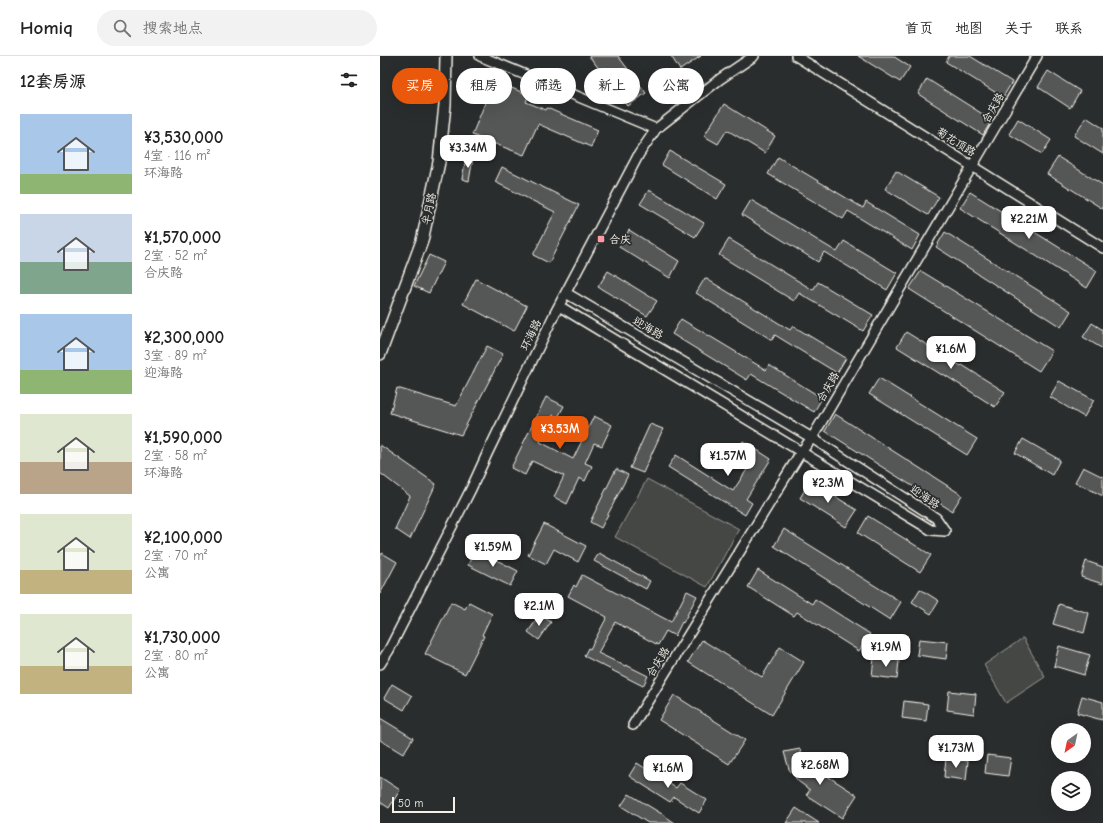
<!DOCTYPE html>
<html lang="zh">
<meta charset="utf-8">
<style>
:root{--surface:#fff;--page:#f2f2f2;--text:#222;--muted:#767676;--line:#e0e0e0;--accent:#ea580c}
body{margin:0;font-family:"Comic Neue","LXGW WenKai TC",sans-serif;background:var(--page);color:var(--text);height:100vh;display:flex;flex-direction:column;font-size:15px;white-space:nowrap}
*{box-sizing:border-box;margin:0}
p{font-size:13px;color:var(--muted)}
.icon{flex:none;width:22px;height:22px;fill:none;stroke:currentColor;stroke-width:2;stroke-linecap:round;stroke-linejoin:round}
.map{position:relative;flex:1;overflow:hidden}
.details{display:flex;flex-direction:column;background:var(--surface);width:380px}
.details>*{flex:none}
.guide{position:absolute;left:12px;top:12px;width:380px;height:36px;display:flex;gap:8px}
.needle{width:26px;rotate:213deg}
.tools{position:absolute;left:671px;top:667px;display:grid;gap:8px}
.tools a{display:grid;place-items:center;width:40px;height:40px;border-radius:50%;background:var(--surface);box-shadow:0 4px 16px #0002;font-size:20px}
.scale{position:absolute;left:12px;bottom:10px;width:63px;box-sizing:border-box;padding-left:4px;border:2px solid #f4f1e8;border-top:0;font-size:11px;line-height:14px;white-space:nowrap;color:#f4f1e8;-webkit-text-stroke:3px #2a2d2e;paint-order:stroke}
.price{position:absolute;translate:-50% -34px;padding:0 9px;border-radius:8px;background:#fff;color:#222;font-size:13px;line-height:26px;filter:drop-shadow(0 1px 2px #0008)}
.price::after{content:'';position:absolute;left:50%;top:24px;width:12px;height:9px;margin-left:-6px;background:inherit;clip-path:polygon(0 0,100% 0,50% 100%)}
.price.active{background:var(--accent);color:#fff}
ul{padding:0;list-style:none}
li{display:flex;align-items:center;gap:12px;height:100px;padding:0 20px}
li span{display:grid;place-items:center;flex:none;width:112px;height:80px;border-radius:0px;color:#555}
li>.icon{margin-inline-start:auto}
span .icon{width:48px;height:48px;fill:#fffc;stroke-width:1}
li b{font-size:17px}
h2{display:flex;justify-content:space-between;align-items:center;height:48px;padding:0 20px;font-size:17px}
.pill{padding:0 14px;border-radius:18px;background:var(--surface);box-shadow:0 4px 16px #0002;font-size:14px;line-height:36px}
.pill.active{background:var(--accent);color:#fff}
header{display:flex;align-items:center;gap:24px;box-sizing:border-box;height:56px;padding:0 20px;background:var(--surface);border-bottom:1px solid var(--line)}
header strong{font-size:19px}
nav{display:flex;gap:22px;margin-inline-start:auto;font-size:14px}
.search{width:280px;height:36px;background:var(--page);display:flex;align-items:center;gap:10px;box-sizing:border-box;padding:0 14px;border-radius:22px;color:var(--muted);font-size:15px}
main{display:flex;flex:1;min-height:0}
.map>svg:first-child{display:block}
</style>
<header>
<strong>Homiq</strong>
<div class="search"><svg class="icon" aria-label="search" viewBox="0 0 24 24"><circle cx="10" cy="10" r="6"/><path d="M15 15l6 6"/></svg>搜索地点</div>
<nav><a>首页</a><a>地图</a><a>关于</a><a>联系</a></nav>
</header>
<main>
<section class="details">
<h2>12套房源<svg class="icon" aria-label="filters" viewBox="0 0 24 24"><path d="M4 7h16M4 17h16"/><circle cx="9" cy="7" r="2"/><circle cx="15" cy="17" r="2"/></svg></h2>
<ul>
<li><span style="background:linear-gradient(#a9c7e8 75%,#8fb573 0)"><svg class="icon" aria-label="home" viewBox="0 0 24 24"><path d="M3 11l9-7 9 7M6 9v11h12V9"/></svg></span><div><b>¥3,530,000</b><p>4室 · 116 m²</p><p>环海路</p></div></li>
<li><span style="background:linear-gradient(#c9d6e8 60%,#7fa58c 0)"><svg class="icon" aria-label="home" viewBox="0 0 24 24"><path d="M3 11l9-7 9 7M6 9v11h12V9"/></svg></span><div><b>¥1,570,000</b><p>2室 · 52 m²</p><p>合庆路</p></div></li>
<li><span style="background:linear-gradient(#a9c7e8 70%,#8fb573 0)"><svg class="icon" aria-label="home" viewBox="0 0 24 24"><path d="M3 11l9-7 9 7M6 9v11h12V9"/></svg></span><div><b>¥2,300,000</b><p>3室 · 89 m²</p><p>迎海路</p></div></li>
<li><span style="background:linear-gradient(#dfe7d0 60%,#b9a48a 0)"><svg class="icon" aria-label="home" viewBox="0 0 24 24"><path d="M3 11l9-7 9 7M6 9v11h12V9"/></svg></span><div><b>¥1,590,000</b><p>2室 · 58 m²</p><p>环海路</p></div></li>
<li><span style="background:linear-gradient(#dfe7d0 70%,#c2b280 0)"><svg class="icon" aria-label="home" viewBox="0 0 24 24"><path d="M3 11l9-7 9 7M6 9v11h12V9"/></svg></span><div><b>¥2,100,000</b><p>2室 · 70 m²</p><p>公寓</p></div></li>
<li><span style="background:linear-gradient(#dfe7d0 65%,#c2b280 0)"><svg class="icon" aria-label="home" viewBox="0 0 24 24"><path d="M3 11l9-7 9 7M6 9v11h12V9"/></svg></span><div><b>¥1,730,000</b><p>2室 · 80 m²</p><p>公寓</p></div></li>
</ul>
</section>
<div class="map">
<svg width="723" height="767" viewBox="0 0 723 767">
<rect width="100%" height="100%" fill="#2a2d2e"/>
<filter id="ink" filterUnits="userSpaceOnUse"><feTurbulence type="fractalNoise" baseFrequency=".025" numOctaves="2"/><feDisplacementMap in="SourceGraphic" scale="8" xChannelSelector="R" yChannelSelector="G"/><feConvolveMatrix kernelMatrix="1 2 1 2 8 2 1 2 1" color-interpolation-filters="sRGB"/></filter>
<g filter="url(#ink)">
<path fill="#444645" stroke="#9c9c96" d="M267,423L359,473L327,531L235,481Z
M643,582L665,621L626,647L604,609Z"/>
<path fill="#555756" stroke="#f4f1e8" d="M209,0H238L266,37L248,50Z
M291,0H321L300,14Z
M478,0H513L530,11L520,26Z
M569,0H590L632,26L623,41L566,6Z
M668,15L700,35L690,52L658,31Z
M547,23L612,64L603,79L538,38Z
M114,25L149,39L146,46L166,54L167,52L218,74L211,91L158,68L144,99L92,79Z
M344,48L395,80L385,97L347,74L338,88L324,80Z
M706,61L723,72V98L694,80Z
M638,63L671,84L662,98L629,78Z
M290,95L346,128L337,143L282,109Z
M86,101L93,102L89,125L82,123Z
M398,101L483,152L486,146L540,179L532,194L468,155L463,163L388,118Z
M678,101L723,129V153L667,118Z
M122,111L199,149L169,207L153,199L175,156L115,126Z
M516,115L559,141L548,159L505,133Z
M269,134L324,167L315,181L260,148Z
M590,136L717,215L707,232L580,152Z
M371,144L457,196L464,185L517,217L507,234L444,196L438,206L362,159Z
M249,174L299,205L290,222L239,191Z
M565,176L691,255L681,271L556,191Z
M349,183L433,234L438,226L493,259L483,275L419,237L414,245L339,199Z
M49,199L64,206L49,237L34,230Z
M228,215L277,245L267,260L218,231Z
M541,215L672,295L659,315L529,233Z
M325,222L410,274L413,270L466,302L457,317L395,279L392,284L316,237Z
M96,223L147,250L134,275L83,248Z
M301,263L386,314L389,309L442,342L434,356L371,318L367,324L292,278Z
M712,267L723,274V293L703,281Z
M526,276L581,310L582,309L625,336L615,351L563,318L562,319L517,291Z
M107,290L123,298L81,379L10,357L17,332L76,350Z
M499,322L597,383L587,399L489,338Z
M679,325L714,344L704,361L670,341Z
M166,341L184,350L178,361L173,359L160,386L193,403L214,360L232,369L222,390L214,387L205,407L212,410L205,425L199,422L187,448L174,441L184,420L152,405L145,419L131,412Z
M455,358L582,439L572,455L445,375Z
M270,368L283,373L263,417L250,412Z
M643,383L680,404L672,419L635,397Z
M363,385L391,403L366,443L372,447L365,459L288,411L296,399L353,435L368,412L352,403Z
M0,389L56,428L30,483L15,473L30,440L0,417Z
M703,411L723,421V440L695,426Z
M236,413L248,419L221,472L210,466Z
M430,425L477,454L466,471L420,442Z
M488,460L551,499L540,516L478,477Z
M164,468L206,490L198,506L174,493L166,508L148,499Z
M404,473L521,546L510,564L394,490Z
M95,493L138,515L130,530L88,509Z
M2,497L17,506L0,538V502Z
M219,497L270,525L266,533L214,505Z
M706,505L723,511V528L701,521Z
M378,514L432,548L435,543L490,578L479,595L417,556L414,560L368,531Z
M202,519L291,566L307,535L317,540L303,567L302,566L295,580L286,575L278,589L235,566L218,597L245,610L246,609L268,620L263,630L204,600L208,592L210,593L227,561L188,540L194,529L196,531Z
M540,533L559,545L551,558L532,546Z
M71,546L85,553L89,546L112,558L102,579L104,580L85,618L45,598Z
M679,548L709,557L704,577L673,568Z
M160,559L171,566L159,584L148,576Z
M539,583L568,586L566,603L537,599Z
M322,584L382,621L400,591L424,606L392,659L308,606Z
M679,590L710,599L704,619L674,610Z
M494,602L519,605L517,623L492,620Z
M12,628L32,640L24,654L4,642Z
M569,635L596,638L594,658L567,654Z
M294,639L365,684L349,708L279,664Z
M702,640L723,646V660L722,664L697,657Z
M524,645L548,648L546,665L522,662Z
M0,662L33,682L23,698L0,684Z
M420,693L423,704L430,715L438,720L441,716L477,739L462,762L426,739L430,734L418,725L409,713L404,696Z
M607,699L631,702L628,720L605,717Z
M566,702L588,705L586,724L564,721Z
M257,707L296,732L300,727L327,744L319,757L294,741L290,746L249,720Z
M0,721L20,734L9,752L0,746Z
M249,738L282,758L295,767H268L241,750Z
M416,752L439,767H406Z"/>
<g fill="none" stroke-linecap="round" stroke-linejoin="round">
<defs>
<path id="minor" d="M100,0L276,73
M416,0L723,192
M186,237L432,382L556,462L565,475
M179,250L551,474L565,475
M0,608L9,594L91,433L107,398L175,257L259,98L276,73L340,23L374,0
M253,669L421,396L432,382L657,0"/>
<path id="major" d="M0,298L42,185L59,106L65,49L66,0"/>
</defs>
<use href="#minor" stroke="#f4f1e8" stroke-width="12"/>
<use href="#major" stroke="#f4f1e8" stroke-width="14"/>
<use href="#minor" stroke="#2a2d2e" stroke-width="9"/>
<use href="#major" stroke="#2a2d2e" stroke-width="11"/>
</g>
</g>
<rect fill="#ff9aa2" stroke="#2a2d2e" stroke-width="1.5" x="217" y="179" width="8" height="8" rx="2"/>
<g text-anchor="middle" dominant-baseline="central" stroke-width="3.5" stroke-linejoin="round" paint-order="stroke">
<g font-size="11" fill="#f4f1e8" stroke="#2a2d2e">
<text transform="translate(613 52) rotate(-60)">合庆路</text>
<text transform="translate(576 86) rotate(32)">菊花顶路</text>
<text transform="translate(49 153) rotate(-78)">半月路</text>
<text transform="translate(268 272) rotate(30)">迎海路</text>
<text transform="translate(151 279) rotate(-64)">环海路</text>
<text transform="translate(448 331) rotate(-59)">合庆路</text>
<text transform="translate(545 441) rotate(34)">迎海路</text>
<text transform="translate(278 606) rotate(-58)">合庆路</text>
</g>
<g font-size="11" fill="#f4f1e8" stroke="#2a2d2e" text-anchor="start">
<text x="229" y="183">合庆</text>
</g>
</g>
</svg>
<div class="tools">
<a><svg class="needle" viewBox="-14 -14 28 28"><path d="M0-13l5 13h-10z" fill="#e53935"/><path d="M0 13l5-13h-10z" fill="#767676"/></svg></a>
<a><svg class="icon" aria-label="layers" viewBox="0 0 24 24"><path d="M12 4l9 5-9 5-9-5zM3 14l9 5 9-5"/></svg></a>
</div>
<div class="scale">50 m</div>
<b class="price" style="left:88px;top:113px">¥3.34M</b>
<b class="price" style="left:649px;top:184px">¥2.21M</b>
<b class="price" style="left:571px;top:314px">¥1.6M</b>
<b class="price active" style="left:180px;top:394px">¥3.53M</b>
<b class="price" style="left:348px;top:421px">¥1.57M</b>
<b class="price" style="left:448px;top:448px">¥2.3M</b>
<b class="price" style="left:113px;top:512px">¥1.59M</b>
<b class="price" style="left:159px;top:571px">¥2.1M</b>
<b class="price" style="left:506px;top:612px">¥1.9M</b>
<b class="price" style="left:576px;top:713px">¥1.73M</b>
<b class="price" style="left:440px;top:730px">¥2.68M</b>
<b class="price" style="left:288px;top:733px">¥1.6M</b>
<div class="guide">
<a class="pill active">买房</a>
<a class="pill">租房</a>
<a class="pill">筛选</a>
<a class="pill">新上</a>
<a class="pill">公寓</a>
</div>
</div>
</main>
